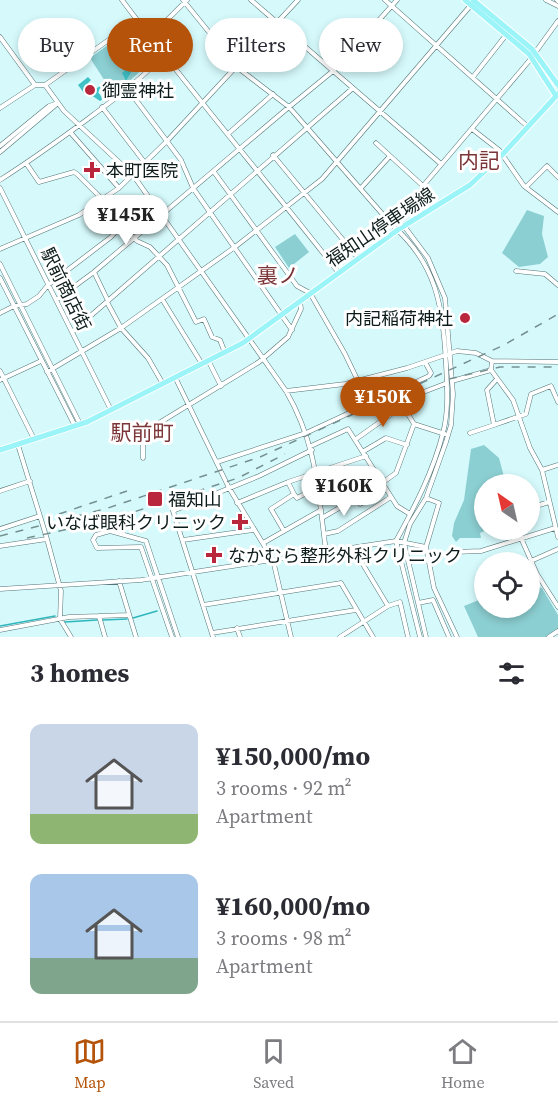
<!DOCTYPE html>
<meta charset="utf-8">
<style>
:root{--surface:#fff;--page:#f7f7f7;--text:#2b2b33;--muted:#7c7c81;--line:#e1e1e2;--accent:#b45309}
body{margin:0;font-family:"Source Serif 4","Noto Sans JP",serif;background:var(--page);color:var(--text);height:100vh;display:flex;flex-direction:column;font-size:22px;white-space:nowrap}
*{box-sizing:border-box;margin:0}
p{font-size:20px;color:var(--muted)}
.icon{flex:none;width:33px;height:33px;fill:none;stroke:currentColor;stroke-width:2;stroke-linecap:round;stroke-linejoin:round}
.map{position:relative;height:637px;overflow:hidden}
.details{display:flex;flex-direction:column;background:var(--surface);flex:1}
.details>*{flex:none}
.top-card{position:absolute;left:18px;top:18px;width:522px;height:54px;display:flex;gap:12px}
.needle{width:39px;rotate:326deg}
.fabs{position:absolute;left:474px;top:474px;display:grid;gap:12px}
.fabs a{display:grid;place-items:center;width:66px;height:66px;border-radius:50%;background:var(--surface);box-shadow:0 3px 9px #0003;font-size:30px}
.price{position:absolute;translate:-50% -51px;padding:0 14px;border-radius:21px;background:#fff;color:#222;font-size:20px;line-height:39px;filter:drop-shadow(0 2px 3px #0008)}
.price::after{content:'';position:absolute;left:50%;top:36px;width:18px;height:14px;margin-left:-9px;background:inherit;clip-path:polygon(0 0,100% 0,50% 100%)}
.price.on{background:var(--accent);color:#fff}
ul{padding:0;list-style:none}
li{display:flex;align-items:center;gap:18px;height:150px;padding:0 30px}
li span{display:grid;place-items:center;flex:none;width:168px;height:120px;border-radius:12px;color:#555}
li>.icon{margin-inline-start:auto}
span .icon{width:72px;height:72px;fill:#fffc;stroke-width:1}
li b{font-size:26px}
h2{display:flex;justify-content:space-between;align-items:center;height:72px;padding:0 30px;font-size:26px}
.pill{padding:0 21px;border-radius:27px;background:var(--surface);box-shadow:0 3px 9px #0003;font-size:21px;line-height:54px}
.pill.on{background:var(--accent);color:#fff}
.tabs{display:flex;justify-content:space-around;align-items:center;height:84px;border-top:2px solid var(--line);background:var(--surface);font-size:16px;color:var(--muted)}
.tabs a{display:grid;justify-items:center;gap:3px}
.tabs .on{color:var(--accent)}
.map>svg:first-child{display:block}
</style>
<div class="map">
<svg width="558" height="637" viewBox="0 0 558 637">
<rect width="100%" height="100%" fill="#d6fafc"/>
<path fill="#8ccfd2" d="M127,31L132,39L140,34L156,57L114,95L90,58Z
M527,210L544,216L542,234L548,257L540,264L519,267L502,253Z
M295,234L309,252L289,268L275,247Z
M484,445L499,458L506,484H484V530H487L480,533L481,538H460L456,542L452,536L454,523L464,500L471,449Z
M532,586L542,588L558,615V629L546,637H478L464,606L484,598V608H530V587Z"/>
<path fill="#3fc1c7" d="M149,49L154,53L133,69L126,81L122,73Z
M88,77L91,80L88,83L94,90L103,84L105,86L98,92L103,99L100,101L88,93H84L78,85Z"/>
<g fill="none" stroke-linecap="round" stroke-linejoin="round">
<path stroke="#2fb6bc" stroke-width="1.5" d="M133,618L157,611
M103,620L127,619
M65,622L97,620
M0,626L55,616"/>
<defs>
<path id="minor" d="M122,0C191,92 267,181 338,272
M183,0L238,68L289,107L392,225C437,264 443,307 446,364C447,387 449,410 443,433C433,472 415,506 396,541L420,637
M251,0L441,164
M385,0L527,126
M546,0L558,6
M557,0L558,1
M139,26L134,22L45,85L64,111L133,175L286,391C317,444 318,492 326,551
M0,37L35,85
M149,38L187,0
M473,77L506,35
M127,88L181,160L193,188L292,330
M102,107L145,163
M0,108L35,85H45
M472,129L499,150L524,186L558,212
M70,132L119,188
M229,133L273,94
M376,143L423,186
M0,146L49,106L58,103
M0,152L58,103
M273,155L358,258
M26,163L39,182L74,172L77,174L111,208L121,226L137,241L150,247L167,265L196,322L204,319L212,337L220,340L225,353
M214,172L297,286L310,293L345,354L369,404
M0,180C25,164 157,74 161,54
M526,187L547,166L558,177
M0,188L111,410
M361,188L390,156
M419,217L414,206L423,186L529,61L558,21
M404,226L428,258L445,298L453,394L451,425L446,442L426,498L410,524L404,543L426,637
M0,249L79,215L119,188L168,140L298,0
M0,264L80,424
M516,271L545,274L558,285
M94,272L108,301
M0,278L75,426
M162,299L202,364
M56,300L94,272L289,107L333,71L397,0
M107,302L121,328L148,358L163,384
M0,313L14,306L27,304L39,296L48,285L111,237L135,210L150,199
M72,332L353,88
M492,361L491,370L513,400L530,448L542,470L558,537
M209,362L221,386
M0,371L34,439
M47,372L121,328L235,247L322,179L471,5
M176,379L229,488L273,560L291,637
M497,379L487,390L494,425L526,414L531,394L551,386L558,402
M0,380L41,361
M452,381L491,370
M286,391L345,384L407,368L457,351L476,353L492,361L558,362
M403,406L414,424L445,434
M470,433L494,425
M141,434L259,362L288,337L301,309L300,301
M143,435V458
M356,439L421,393L447,383
M311,446L348,429L397,506L410,514
M364,451L386,438L407,445
M217,462L306,433L429,376L431,373L425,362
M542,470L558,465
M382,483L396,473L414,424
M349,486L360,504L386,489
M0,491L30,481
M294,494L297,498L318,487
M426,498L439,503L426,547L434,588L457,637
M237,503L288,482L366,456
M320,504L375,471
M530,508L549,502
M40,516L47,539
M322,518L356,498
M0,529L40,516L18,445
M284,531L271,509L294,494L288,482
M324,534L338,531L391,497
M521,538L537,574L558,607
M183,540L253,530
M263,543L321,510
M0,546L47,539L61,591L60,619L71,637
M353,548L388,606
M455,552L481,551L555,528
M531,561L558,549
M119,581L136,637
M0,589L141,580L396,541L426,547
M418,603L433,600L449,637
M203,605L341,583L373,637
M99,616L105,637
M237,628L240,637
M0,630L69,617L129,615
M212,633L356,610
M172,637L141,547L97,548L93,540L96,535L110,531L146,541L178,637
M213,637L173,511L259,476L312,450
M340,637L388,606L400,602L408,637
M549,637L558,631"/>
<path id="major" d="M465,0L529,54L556,96
M473,0L532,49L558,85
M0,450L87,422L243,343L399,229L470,185L502,155L558,94"/>
</defs>
<use href="#minor" stroke="#547476" stroke-width="5"/>
<use href="#major" stroke="#fff" stroke-width="7"/>
<use href="#minor" stroke="#fff" stroke-width="4"/>
<use href="#major" stroke="#9af4f8" stroke-width="5"/>
<path stroke="#769091" stroke-width="1.5" stroke-dasharray="8 8" stroke-linecap="butt" d="M449,379L500,367H558
M59,514L127,491
M0,536L108,508L260,457L504,345L558,314
M27,538L106,521L238,478L285,454"/>
</g>
<g fill="#b8273b" stroke="#fff" stroke-width="2">
<circle cx="90" cy="90" r="6"/>
<path d="M89 161h6v6h6v6h-6v6h-6v-6h-6v-6h6z"/>
<circle cx="465" cy="318" r="6"/>
<rect x="147" y="491" width="16" height="16" rx="3"/>
<path d="M237 513h6v6h6v6h-6v6h-6v-6h-6v-6h6z"/>
<path d="M211 546h6v6h6v6h-6v6h-6v-6h-6v-6h6z"/>
</g>
<g text-anchor="middle" dominant-baseline="central" stroke-width="6" stroke-linejoin="round" paint-order="stroke">
<g font-size="18" fill="#0d1b1b" stroke="#fff" text-anchor="start">
<text x="102" y="90">御霊神社</text>
<text x="106" y="170">本町医院</text>
<text x="453" y="318" text-anchor="end">内記稲荷神社</text>
<text x="168" y="499">福知山</text>
<text x="226" y="522" text-anchor="end">いなば眼科クリニック</text>
<text x="228" y="555">なかむら整形外科クリニック</text>
</g>
<g font-size="18" fill="#0d1b1b" stroke="#fff">
<text transform="translate(380 227) rotate(-34)">福知山停車場線</text>
<text transform="translate(66 289) rotate(64)">駅前商店街</text>
</g>
<g font-size="21" fill="#7b3437" stroke="#fff">
<text x="479" y="160">内記</text>
<text x="278" y="275">裏ノ</text>
<text x="142" y="432">駅前町</text>
</g>
</g>
</svg>
<div class="fabs">
<a><svg class="needle" viewBox="-14 -14 28 28"><path d="M0-13l5 13h-10z" fill="#e53935"/><path d="M0 13l5-13h-10z" fill="#7c7c81"/></svg></a>
<a><svg class="icon" aria-label="locate" viewBox="0 0 24 24"><circle cx="12" cy="12" r="6"/><path d="M12 2v4M12 18v4M2 12h4M18 12h4"/></svg></a>
</div>
<b class="price" style="left:126px;top:246px">¥145K</b>
<b class="price on" style="left:383px;top:428px">¥150K</b>
<b class="price" style="left:344px;top:517px">¥160K</b>
<div class="top-card">
<a class="pill">Buy</a>
<a class="pill on">Rent</a>
<a class="pill">Filters</a>
<a class="pill">New</a>
</div>
</div>
<section class="details">
<h2>3 homes<svg class="icon" aria-label="filters" viewBox="0 0 24 24"><path d="M4 7h16M4 17h16"/><circle cx="9" cy="7" r="2"/><circle cx="15" cy="17" r="2"/></svg></h2>
<ul>
<li><span style="background:linear-gradient(#c9d6e8 75%,#8fb573 0)"><svg class="icon" aria-label="home" viewBox="0 0 24 24"><path d="M3 11l9-7 9 7M6 9v11h12V9"/></svg></span><div><b>¥150,000/mo</b><p>3 rooms · 92 m²</p><p>Apartment</p></div></li>
<li><span style="background:linear-gradient(#a9c7e8 70%,#7fa58c 0)"><svg class="icon" aria-label="home" viewBox="0 0 24 24"><path d="M3 11l9-7 9 7M6 9v11h12V9"/></svg></span><div><b>¥160,000/mo</b><p>3 rooms · 98 m²</p><p>Apartment</p></div></li>
</ul>
</section>
<nav class="tabs">
<a class="on"><svg class="icon" aria-label="map" viewBox="0 0 24 24"><path d="M3 6l6-2 6 2 6-2v14l-6 2-6-2-6 2zM9 4v14M15 6v14"/></svg>Map</a>
<a><svg class="icon" aria-label="saved" viewBox="0 0 24 24"><path d="M7 4h10v16l-5-4-5 4z"/></svg>Saved</a>
<a><svg class="icon" aria-label="home" viewBox="0 0 24 24"><path d="M3 11l9-7 9 7M6 9v11h12V9"/></svg>Home</a>
</nav>
